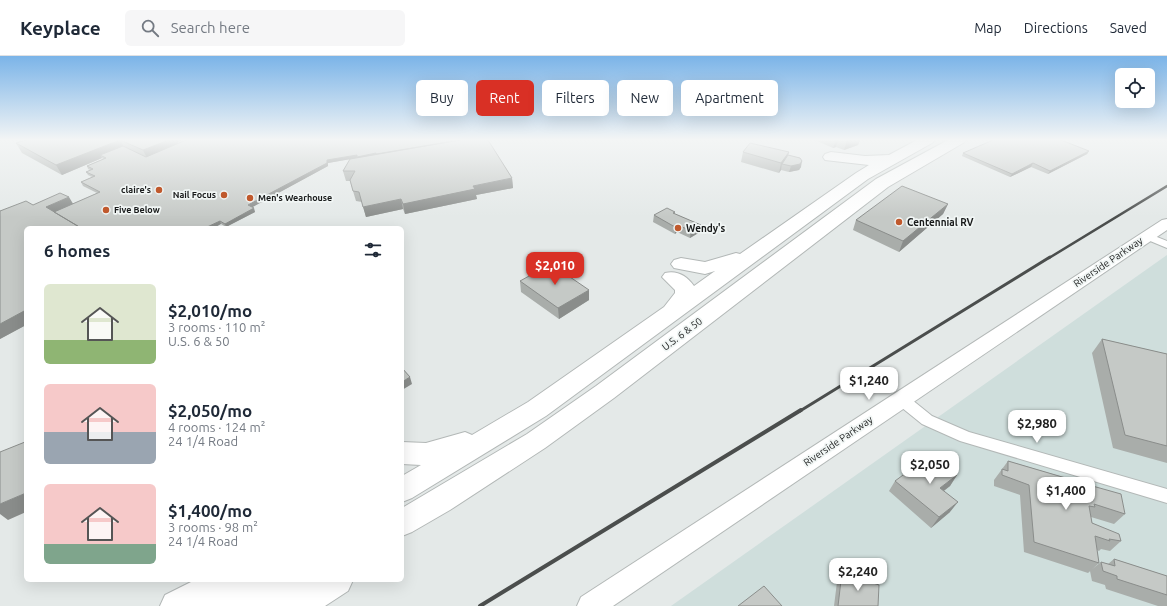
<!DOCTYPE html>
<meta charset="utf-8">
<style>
:root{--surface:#fff;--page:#f6f6f7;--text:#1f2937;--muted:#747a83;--line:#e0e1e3;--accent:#d93025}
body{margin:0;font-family:Ubuntu,sans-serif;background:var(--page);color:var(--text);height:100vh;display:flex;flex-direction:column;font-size:15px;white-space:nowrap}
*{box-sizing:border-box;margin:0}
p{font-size:13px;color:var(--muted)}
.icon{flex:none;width:22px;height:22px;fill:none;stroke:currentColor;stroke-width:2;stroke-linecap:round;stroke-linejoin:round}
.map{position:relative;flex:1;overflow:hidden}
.side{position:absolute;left:24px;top:170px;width:380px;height:356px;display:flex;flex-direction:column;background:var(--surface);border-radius:6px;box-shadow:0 4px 16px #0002}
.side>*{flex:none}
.top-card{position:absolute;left:416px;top:24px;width:380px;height:36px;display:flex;gap:8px}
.fabs{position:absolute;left:1115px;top:12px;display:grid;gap:8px}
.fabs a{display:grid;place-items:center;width:40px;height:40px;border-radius:6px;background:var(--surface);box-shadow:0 4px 16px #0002;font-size:20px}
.price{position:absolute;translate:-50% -34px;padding:0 9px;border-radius:8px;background:#fff;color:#222;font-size:13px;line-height:26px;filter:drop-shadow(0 1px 2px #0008)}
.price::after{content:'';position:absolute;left:50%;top:24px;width:12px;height:9px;margin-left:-6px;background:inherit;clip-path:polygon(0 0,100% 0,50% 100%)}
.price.active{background:var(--accent);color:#fff}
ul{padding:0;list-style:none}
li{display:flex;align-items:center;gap:12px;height:100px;padding:0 20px}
li span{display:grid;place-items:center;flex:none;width:112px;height:80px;border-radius:6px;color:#555}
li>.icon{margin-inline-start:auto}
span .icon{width:48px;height:48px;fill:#fffc;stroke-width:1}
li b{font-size:17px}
h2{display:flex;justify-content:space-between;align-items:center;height:48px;padding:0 20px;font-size:17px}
.pill{padding:0 14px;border-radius:6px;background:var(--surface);box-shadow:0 4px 16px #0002;font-size:14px;line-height:36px}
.pill.active{background:var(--accent);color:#fff}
header{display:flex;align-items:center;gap:24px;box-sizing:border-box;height:56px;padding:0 20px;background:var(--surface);border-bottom:1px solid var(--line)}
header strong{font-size:19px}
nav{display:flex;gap:22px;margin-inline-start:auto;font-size:14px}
.search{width:280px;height:36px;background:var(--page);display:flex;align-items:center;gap:10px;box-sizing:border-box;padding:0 14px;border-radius:6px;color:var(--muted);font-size:15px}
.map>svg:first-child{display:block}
</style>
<header>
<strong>Keyplace</strong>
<div class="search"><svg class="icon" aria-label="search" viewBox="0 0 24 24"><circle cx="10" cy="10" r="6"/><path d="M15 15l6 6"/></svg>Search here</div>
<nav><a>Map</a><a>Directions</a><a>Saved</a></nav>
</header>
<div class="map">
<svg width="1167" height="550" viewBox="0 0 1167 550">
<rect width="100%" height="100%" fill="#e4e9e8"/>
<path fill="#cfdedc" d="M1167,199V550H671Z"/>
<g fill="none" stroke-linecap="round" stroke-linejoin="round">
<defs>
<path id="street" d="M1147,177L1167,185V192L1143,182L1142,180L1143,178Z
M901,338L906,339L932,360L969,376L1167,433V447L960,385L922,368L896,347L894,343L896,339Z"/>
<path id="secondary" d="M1167,163V174L613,550H577L581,541L1162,164Z"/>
<path id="highway" d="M917,84H935L932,87L868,123L546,360L412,442L402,446V420L421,409L402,408V386L426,387L465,376L472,379L528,346L664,251L675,237V234L662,221L665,217C677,214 687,220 694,230L715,215L705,218L674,212L671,208L674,204L681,202L705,206L736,197L740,198L856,117L869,109L825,104L823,101L825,98L831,96L865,100L889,99Z
M948,84H966L963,87L888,131L614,342L545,392L450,454L412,476L402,480V452L527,378L596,330L876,123Z
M195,524H353L348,535L325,550H160L165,539Z"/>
</defs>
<use href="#street" stroke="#b3b8b7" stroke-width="2"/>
<use href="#secondary" stroke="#b3b8b7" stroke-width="2"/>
<use href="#highway" stroke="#b3b8b7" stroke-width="2"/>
<use href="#street" fill="#fff" fill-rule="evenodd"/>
<use href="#secondary" fill="#fff" fill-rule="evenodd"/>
<use href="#highway" fill="#fff" fill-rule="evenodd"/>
<path stroke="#4b4e4d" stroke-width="2.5" d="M1049,202L1167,130"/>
<path stroke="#4b4e4d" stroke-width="3" d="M800,355L1050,201"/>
<path stroke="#4b4e4d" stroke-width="4" d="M480,550L801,354"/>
</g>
<path fill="#a9adaa" d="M26,84H182L178,86V87L488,84L512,122L513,132L476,139L477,143L405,158L403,153L366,161L362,146L356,145L350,125H346L343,115L350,103L328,107V110L252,151L255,156L226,171L221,168L26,172V269L0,283V155L33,149L73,148L97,137L83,130L81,126L92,121L88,119L86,116L90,114L88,113L87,110L103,103L102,102L62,119L22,97L16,87Z
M815,84H860L858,89L844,94L836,91L833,92Z
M1089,95L1087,98L1048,118L1031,111L1010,121L962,100L963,97Z
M743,96H789L788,99L801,111L799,114L789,116L781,114L779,117L741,106Z
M948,148L943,158L899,196L853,174L856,164Z
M675,156V158L701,169L700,176L690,182L677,176L675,178L653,166L654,159Z
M520,225L589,244L559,263L521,236Z
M1102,283L1167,298V407L1113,392L1092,297Z
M1008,405L1083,427L1085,425L1089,429L1125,458L1114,468L1091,461L1092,467L1121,485L1110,495L1101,493L1099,495L1097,494L1099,507L1088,517L1024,496L1020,439L994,430V424Z
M957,419L950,430L944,435L950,456L931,472L889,435L895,425Z
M1114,503L1167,520V550H1158L1106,533L1105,529L1092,525L1090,515L1101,506L1108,508Z
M842,516L878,550H834L837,526Z"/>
<path fill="#8a8d8b" d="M120,84L125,93L100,99L102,102L62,119L56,109Z
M169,84H183L178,86L180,90L148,104L143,94Z
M836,84H838L836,91L833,92Z
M850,84H860L858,89L844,94L847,85Z
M1089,95L1087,98L1048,118L1050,115Z
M789,96L786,106L782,108L781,114L779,117L781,107Z
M376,97L377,101L358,104L357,101Z
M357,99V102L328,107V110L249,153L248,149L327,104Z
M802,105L801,111L799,114L789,116L791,110Z
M1033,107L1031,111L1010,121L1012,118Z
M512,122L513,132L476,139L477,143L405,158L403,148L473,130Z
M69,141L75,151L54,161L46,151Z
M401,143L403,153L366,161L363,151Z
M948,148L943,158L899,196L903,185Z
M254,152L255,156L226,171L225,168Z
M220,165L221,168L214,172H205Z
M678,169L677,176L675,178V171Z
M701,169L700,176L690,182L691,175Z
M589,234V244L559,263L558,252Z
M26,254V269L0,283V268Z
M410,321L412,328L402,334V326Z
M957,419L950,430L934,442L940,432Z
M26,437V456L8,464L0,458V448Z
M958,446L950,456L931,472L939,461Z"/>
<path fill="#c5c9c6" stroke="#8a8d8b" d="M26,84H169L143,94L120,84L56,109L16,87Z
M186,84H460L376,98V97L357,101V99L327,104V107L248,149L254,152L225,168L220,165L205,172H81L54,156L100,136L81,126L95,120L86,116L93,113L87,110L106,102L100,99L123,90L146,101Z
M460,84H488L512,122L473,130L475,133L403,148L401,143L363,151L359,136L353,135L350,124L355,115H343L350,103Z
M993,84H1061L1089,95L1050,115L1033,107L1012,118L963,97Z
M750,87L789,96L781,107L743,96Z
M788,99L800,102L802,105L800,108L791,110L782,108Z
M902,130L948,148L903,185L856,164Z
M60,137L69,141L46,151L81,172H26V254L0,268V155L26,145L33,149Z
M667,152L675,156L673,157L701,169L691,175L678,169L675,171L654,159Z
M551,208L589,234L558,252L520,225Z
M1102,283L1167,298V390L1125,379Z
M402,312L410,321L402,326Z
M25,382H26V437L0,448V396L25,386Z
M930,399L957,419L940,432L958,446L939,461L895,425Z
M1008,405L1086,428L1085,425L1089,426V429L1121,438L1125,458L1094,448L1095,451L1089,450L1092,467L1119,478L1121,485L1109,483L1110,485L1095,480L1099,507L1034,486L1029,429L1002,419V413L1008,415Z
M1114,503L1167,520V539L1117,523V520L1103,515L1101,506L1115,510Z
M842,516L879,529L878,550H838Z
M764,530L782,550H738Z"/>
<linearGradient id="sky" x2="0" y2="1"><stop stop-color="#7bb4e8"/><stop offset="0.52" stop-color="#f3f5f5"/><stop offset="1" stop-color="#f3f5f5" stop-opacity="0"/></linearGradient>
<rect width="1167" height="161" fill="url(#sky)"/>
<g fill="#c0592d" stroke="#f1f6f5" stroke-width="1.5">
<circle cx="159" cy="134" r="4"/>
<circle cx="224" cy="139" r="4"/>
<circle cx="250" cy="142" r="4"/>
<circle cx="106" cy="154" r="4"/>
<circle cx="899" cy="166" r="4"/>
<circle cx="678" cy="172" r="4"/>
</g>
<g text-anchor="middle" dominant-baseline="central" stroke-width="3.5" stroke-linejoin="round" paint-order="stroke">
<g font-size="9" font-weight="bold" fill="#181a1a" stroke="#f1f6f5" text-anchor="end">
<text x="151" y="134">claire's</text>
<text x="216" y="139">Nail Focus</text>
<text x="258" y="142" text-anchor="start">Men's Wearhouse</text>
<text x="114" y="154" text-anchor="start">Five Below</text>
</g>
<g font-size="10" font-weight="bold" fill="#181a1a" stroke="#f1f6f5" text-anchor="start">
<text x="907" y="166">Centennial RV</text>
<text x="686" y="172">Wendy's</text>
</g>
<g font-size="10" fill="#181a1a" stroke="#f1f6f5">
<text transform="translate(1108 206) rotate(-34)">Riverside Parkway</text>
<text transform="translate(682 278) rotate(-37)">U.S. 6 &amp; 50</text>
<text transform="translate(838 385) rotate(-34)">Riverside Parkway</text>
</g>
</g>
</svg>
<div class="fabs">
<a><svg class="icon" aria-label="locate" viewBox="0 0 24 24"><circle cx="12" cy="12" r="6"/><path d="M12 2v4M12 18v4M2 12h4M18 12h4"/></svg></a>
</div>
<b class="price active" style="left:555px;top:230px">$2,010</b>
<b class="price" style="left:869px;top:345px">$1,240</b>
<b class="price" style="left:1037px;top:388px">$2,980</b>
<b class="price" style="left:930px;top:429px">$2,050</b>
<b class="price" style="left:1066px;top:455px">$1,400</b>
<b class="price" style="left:858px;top:536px">$2,240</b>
<div class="top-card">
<a class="pill">Buy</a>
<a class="pill active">Rent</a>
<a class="pill">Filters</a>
<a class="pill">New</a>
<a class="pill">Apartment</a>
</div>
<section class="side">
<h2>6 homes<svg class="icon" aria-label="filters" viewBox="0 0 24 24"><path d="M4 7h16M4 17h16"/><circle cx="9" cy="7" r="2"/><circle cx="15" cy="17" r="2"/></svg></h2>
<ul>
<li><span style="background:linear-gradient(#dfe7d0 70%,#8fb573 0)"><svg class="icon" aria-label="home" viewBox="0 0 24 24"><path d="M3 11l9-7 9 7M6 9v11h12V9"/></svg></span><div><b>$2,010/mo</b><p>3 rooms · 110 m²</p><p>U.S. 6 &amp; 50</p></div></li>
<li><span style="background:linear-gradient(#f6c9c9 60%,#9aa5b1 0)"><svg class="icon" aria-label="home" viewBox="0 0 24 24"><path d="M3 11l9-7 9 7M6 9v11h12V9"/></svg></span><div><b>$2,050/mo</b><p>4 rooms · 124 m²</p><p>24 1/4 Road</p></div></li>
<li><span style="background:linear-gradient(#f6c9c9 75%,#7fa58c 0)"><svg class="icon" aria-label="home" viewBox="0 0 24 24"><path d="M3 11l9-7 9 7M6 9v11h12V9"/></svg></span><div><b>$1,400/mo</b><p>3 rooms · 98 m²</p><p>24 1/4 Road</p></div></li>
</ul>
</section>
</div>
